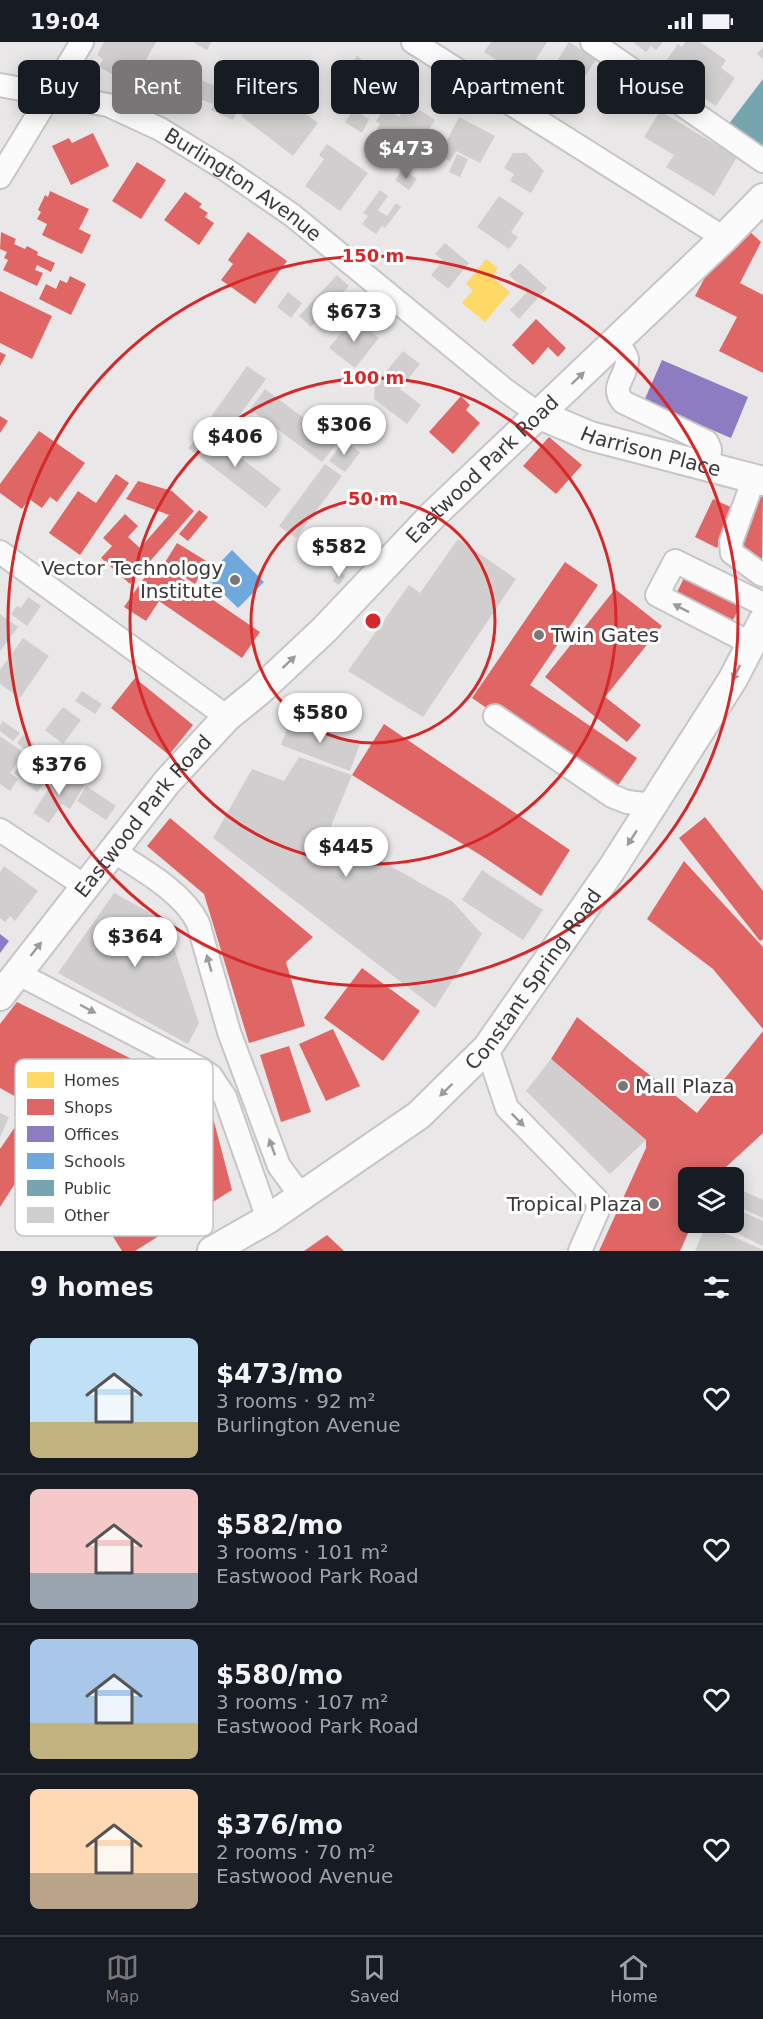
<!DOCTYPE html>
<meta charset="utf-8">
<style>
:root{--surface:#171b24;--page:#242831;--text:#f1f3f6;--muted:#9ea1a6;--line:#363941;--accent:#787677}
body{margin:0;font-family:"DejaVu Sans",sans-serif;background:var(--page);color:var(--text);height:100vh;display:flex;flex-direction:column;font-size:22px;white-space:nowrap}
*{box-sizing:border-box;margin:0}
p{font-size:20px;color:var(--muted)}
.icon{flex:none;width:33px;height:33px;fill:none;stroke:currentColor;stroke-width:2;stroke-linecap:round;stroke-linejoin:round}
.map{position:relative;height:1209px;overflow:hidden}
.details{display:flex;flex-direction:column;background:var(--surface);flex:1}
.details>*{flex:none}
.top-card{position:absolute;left:18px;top:18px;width:728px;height:54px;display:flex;gap:12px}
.controls{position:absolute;left:678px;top:1125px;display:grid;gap:12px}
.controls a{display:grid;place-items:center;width:66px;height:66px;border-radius:9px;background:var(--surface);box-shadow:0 3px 15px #0003;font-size:30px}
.price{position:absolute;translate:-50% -51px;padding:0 14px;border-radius:21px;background:#fff;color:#222;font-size:20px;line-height:39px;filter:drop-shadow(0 2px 3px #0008)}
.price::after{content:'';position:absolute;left:50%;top:36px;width:18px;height:14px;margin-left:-9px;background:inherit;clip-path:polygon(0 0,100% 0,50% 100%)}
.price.current{background:var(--accent);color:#fff}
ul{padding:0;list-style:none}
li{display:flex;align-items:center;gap:18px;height:150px;padding:0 30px}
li+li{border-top:2px solid var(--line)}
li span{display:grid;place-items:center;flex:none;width:168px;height:120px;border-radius:9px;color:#555}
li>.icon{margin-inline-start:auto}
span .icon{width:72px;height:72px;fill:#fffc;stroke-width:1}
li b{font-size:26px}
h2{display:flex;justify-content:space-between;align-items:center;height:72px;padding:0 30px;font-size:26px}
.chip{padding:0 21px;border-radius:9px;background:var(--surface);box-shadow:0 3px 15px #0003;font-size:21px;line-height:54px}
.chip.current{background:var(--accent);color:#fff}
.status{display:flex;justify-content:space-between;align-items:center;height:42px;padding:0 30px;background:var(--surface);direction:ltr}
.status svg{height:16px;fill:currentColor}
.tab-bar{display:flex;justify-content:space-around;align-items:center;height:84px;border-top:2px solid var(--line);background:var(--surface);font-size:16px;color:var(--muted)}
.tab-bar a{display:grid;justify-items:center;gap:3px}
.tab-bar .current{color:var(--accent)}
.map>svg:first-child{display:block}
</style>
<div class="status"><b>19:04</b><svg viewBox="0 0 49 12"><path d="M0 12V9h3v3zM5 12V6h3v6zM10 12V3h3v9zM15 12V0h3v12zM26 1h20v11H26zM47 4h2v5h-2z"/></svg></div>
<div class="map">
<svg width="763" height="1209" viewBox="0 0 763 1209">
<rect width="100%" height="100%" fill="#e9e7e8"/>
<path fill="#ffd966" d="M486,217L498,226L492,235L510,250L485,280L462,261L473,248L466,242Z"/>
<path fill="#e06666" d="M93,91L109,124L71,143L52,104L69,96L72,101Z
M137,120L166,138L141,177L112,159Z
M50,149L89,167L79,187L91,193L82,212L42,193L47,182L37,177L41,170L38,168L45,153L48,155Z
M185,150L202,162L199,165L208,171L205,175L214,181L199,203L164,178Z
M747,187L761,200L740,241L763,253V331L719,309L737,275L695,254L711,224Z
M1,190L16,197L14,202L25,207L27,204L38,210L37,213L55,221L51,230L37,223L35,228L43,231L37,244L3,228L8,218L4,216L7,210L0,207Z
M248,190L287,219L255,262L221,238L233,222L228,218Z
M70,234L86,242L71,273L39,257L46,242L56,247L60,238L67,241Z
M0,249L52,274L32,317L0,301Z
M536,277L566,306L558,315L548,305L533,323L512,303Z
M0,310L6,313L0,324Z
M461,354L470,363L466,368L480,381L453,412L429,390Z
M0,374L8,379L0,391Z
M39,389L85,421L57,460L50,455L42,466L29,457L22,467L0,451V442Z
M549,395L582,423L556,452L523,424Z
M116,432L129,441L80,513L49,491L78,449L96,461Z
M138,439L172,449L194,469L130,542L101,516L112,504L103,496L125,472L138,484L128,495L140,506L169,473L126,457Z
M761,452L763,453L762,517L736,505Z
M713,457L735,467L717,506L695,495Z
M199,468L208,475L188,499L179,492Z
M177,501L208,520L195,542L164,522Z
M156,519L260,590L242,616L159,559L146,579L124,565Z
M565,520L598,543L530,643L637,716L612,752L472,656Z
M684,536L740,564L729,586L673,558Z
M615,547L662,584L605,655L641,683L627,700L545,635Z
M135,636L193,683L169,713L111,666Z
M384,682L570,808L541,854L485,816L352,733Z
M705,775L763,849V897L760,899L679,796Z
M170,776L313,895L286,920L305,984L249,1001L204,852L147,804Z
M684,819L763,905V987L713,927L647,877Z
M362,926L420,969L383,1019L324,976Z
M17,960L144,1023L194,1052L211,1068L232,1148L135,1209H122L102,1177L121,1165L118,1161L136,1146L145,1127L0,1046V982Z
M577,975L697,1071L763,989V1091L714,1136H688V1180H693L680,1209H599L646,1106V1098L551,1017Z
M333,987L360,1044L326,1059L299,1002Z
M289,1004L311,1070L281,1080L260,1013Z
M15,1085L25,1126L0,1165V1107Z
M327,1193L344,1209H304Z"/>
<path fill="#8e7cc3" d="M662,318L748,355L731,396L644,359Z
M0,892L9,899L0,911Z"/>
<path fill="#6fa8dc" d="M232,508L264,540L238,566L206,535Z"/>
<path fill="#76a5af" d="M763,37V110L728,83Z"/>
<path fill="#d0cecf" d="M104,0H156L132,43L99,25L103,17L97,13Z
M193,0H211L207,8Z
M491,0H547L524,36L484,10Z
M569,0L596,17L572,55L551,42L563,23L557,19Z
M633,0H663L656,8L651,4L646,10Z
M685,0H700L726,18L721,26L735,36L716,64L661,26L678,2L682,5Z
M763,5V17L757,12Z
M357,14L378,30L357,58L336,42Z
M234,20L256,30L233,78L211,68Z
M189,33L220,46L213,62L200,57L196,66L184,60L188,51L177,46L182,37L186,39Z
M266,42L318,81L293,114L241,74Z
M409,61L435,78L410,117L373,93L380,82L376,79L385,65L399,75Z
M353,68L369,77L362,91L345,80Z
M660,69L737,115L714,154L666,125L674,113L644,95Z
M459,75L495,94L480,121L456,109L450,119L439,114Z
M327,102L368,131L340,169L305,144L324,117L319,113Z
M513,111H526L544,129L531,151L510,139L514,132L504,126Z
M457,112L468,117L460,135L449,130Z
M403,127L417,137L409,148L395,138Z
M380,148L388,154L378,168L387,174L396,161L401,165L385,186L382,184L376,192L362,182L368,174L363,171Z
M499,154L524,171L511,190L518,195L509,207L477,185Z
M445,201L469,221L448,247L431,233L443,218L435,212Z
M520,221L547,246L519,277L510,268L527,250L509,233Z
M337,233L349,244L311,285L299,274Z
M288,250L302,261L291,276L277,265Z
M353,276L379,296L355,326L329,306Z
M403,309L420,322L400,347L421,363L407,382L374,357L375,343Z
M247,324L266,337L226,392L208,379Z
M265,347L337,401L322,420L250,367Z
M204,387L281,447L266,466L188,406Z
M344,399L360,410L345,430L329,419Z
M325,422L342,434L296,496L279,484Z
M458,497L516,537L423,675L348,629L409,543L420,551Z
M339,529L345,534L339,543L333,539Z
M28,555L41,564L27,584L11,572L17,564L21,566Z
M0,572L18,585L0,609Z
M23,596L49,614L20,656L0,642V628Z
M82,649L102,662L95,672L75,659Z
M63,665L81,678L63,702L45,688Z
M291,676L360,702L350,729L281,703Z
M3,679L20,691L13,699L0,689V683Z
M23,693L60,723L37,750L14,731L29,711L17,701Z
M0,694L24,711L10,731L18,737L10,749L0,742Z
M299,715L352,733L329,789L452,859L482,892L435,966L213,796L252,727L284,739Z
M61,727L85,742L70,767L62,762L49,781L33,771Z
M86,744L116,764L106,778L77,759Z
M4,824L38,849L15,879L10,874L5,880L0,876V830Z
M482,828L543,868L523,898L462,858Z
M114,851L165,879L199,981L188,1002L58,931Z
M551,1017L646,1098L610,1132L526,1049Z
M0,1071L9,1075L0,1095Z
M741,1148L763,1158V1176L735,1163Z
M734,1166L763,1179V1204L713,1180H734Z
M706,1183L763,1208V1209H695Z"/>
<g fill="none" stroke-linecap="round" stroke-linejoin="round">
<defs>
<g id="minor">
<path d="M413,0L724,196"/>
<path d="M592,0L763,119"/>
<path id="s1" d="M0,43L108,63L160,87L225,127L292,173L505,348L540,373"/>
<path d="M0,135L82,0"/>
<path d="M616,300C620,305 626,311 627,317C628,334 609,344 623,360L707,400L710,407L709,424"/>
<path d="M754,436L731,500L732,511L762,533"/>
<path d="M0,510L227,675"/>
<path d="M752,602L657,553L675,519L763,562"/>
<path d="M495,674L612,754L627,760L653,763"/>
<path d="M0,788L85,844"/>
<path d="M113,809C141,827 183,850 198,881L229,990L279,1124L293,1143L305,1151"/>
<path d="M17,931L201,1027L211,1034L225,1055L268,1177"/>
<path d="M487,1006L507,1066L597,1158L598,1168L580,1209"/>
</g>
<g id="major">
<path id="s2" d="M540,373L590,394L763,439"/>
<path id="s3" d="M0,954L167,740L227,675L259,649L324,588L433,473L724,196L763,156"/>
<path id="s4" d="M212,1209L268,1177L419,1073L487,1006L611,828L733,637L763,579"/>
</g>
</defs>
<use href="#minor" stroke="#c7c5c6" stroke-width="26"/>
<use href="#major" stroke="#c7c5c6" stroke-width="32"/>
<use href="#minor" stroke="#fcfbfc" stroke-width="22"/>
<use href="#major" stroke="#fcfbfc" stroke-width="28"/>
</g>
<defs><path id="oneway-solid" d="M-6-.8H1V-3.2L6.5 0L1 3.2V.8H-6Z" transform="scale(1.5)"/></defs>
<g fill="#9c9a9b">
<use href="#oneway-solid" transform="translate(578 336) rotate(-44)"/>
<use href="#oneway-solid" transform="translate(681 566) rotate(-153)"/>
<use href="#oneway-solid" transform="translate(289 620) rotate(-43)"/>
<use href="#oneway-solid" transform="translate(736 631) rotate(118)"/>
<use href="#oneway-solid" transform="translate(632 796) rotate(123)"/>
<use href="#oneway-solid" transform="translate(36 907) rotate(-52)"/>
<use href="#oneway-solid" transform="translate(209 921) rotate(-106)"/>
<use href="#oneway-solid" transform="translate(88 967) rotate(28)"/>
<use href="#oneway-solid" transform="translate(446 1048) rotate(136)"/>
<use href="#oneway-solid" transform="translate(518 1078) rotate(45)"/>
<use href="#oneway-solid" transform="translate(272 1105) rotate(-110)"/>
</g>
<g fill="none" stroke="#d62828" stroke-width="3">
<circle cx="373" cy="579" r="122"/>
<circle cx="373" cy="579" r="243"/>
<circle cx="373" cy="579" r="365"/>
</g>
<g fill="#787677" stroke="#fff" stroke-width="2">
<circle cx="235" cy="538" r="6"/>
<circle cx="539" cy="593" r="6"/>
<circle cx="623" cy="1044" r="6"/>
<circle cx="654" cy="1162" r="6"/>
</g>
<g text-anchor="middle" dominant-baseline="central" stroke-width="6" stroke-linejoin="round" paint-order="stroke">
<g font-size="20" fill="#3b393a" stroke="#fff">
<text stroke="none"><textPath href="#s1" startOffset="267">Burlington Avenue</textPath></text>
<text stroke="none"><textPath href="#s2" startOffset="117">Harrison Place</textPath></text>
<text stroke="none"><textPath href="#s3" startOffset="716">Eastwood Park Road</textPath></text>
<text stroke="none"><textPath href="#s3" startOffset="230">Eastwood Park Road</textPath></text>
<text stroke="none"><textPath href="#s4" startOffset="426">Constant Spring Road</textPath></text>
</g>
<g font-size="20" fill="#3b393a" stroke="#fff" text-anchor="end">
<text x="223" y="526">Vector Technology<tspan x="223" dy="23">Institute</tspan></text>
<text x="551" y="593" text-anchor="start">Twin Gates</text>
<text x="635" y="1044" text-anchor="start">Mall Plaza</text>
<text x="642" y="1162">Tropical Plaza</text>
</g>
</g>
<rect x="15" y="1017" width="198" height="177" rx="9" fill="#fff" stroke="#c4c4c4" stroke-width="1.5"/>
<rect x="27" y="1030" width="27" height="16" fill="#ffd966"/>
<rect x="27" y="1057" width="27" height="16" fill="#e06666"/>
<rect x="27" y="1084" width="27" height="16" fill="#8e7cc3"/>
<rect x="27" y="1111" width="27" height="16" fill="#6fa8dc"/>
<rect x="27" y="1138" width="27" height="16" fill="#76a5af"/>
<rect x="27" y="1165" width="27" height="16" fill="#d0cecf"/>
<g font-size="16" fill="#3b393a">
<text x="64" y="1044">Homes</text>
<text x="64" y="1071">Shops</text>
<text x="64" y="1098">Offices</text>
<text x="64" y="1125">Schools</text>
<text x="64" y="1152">Public</text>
<text x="64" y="1179">Other</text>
</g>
<circle cx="373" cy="579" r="9" fill="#d62828" stroke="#fff" stroke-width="3"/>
<g font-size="18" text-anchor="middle" font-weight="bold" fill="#d62828" stroke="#fff" stroke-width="6" stroke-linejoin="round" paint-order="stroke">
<text x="373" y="220">150 m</text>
<text x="373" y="342">100 m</text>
<text x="373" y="463">50 m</text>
</g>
</svg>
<div class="controls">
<a><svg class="icon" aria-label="layers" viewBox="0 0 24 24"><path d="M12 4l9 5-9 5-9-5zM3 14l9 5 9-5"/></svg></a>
</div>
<b class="price current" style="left:406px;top:138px">$473</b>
<b class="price" style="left:354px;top:301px">$673</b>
<b class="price" style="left:344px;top:414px">$306</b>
<b class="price" style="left:235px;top:426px">$406</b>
<b class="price" style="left:339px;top:536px">$582</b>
<b class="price" style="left:320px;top:702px">$580</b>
<b class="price" style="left:59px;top:754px">$376</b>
<b class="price" style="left:346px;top:836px">$445</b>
<b class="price" style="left:135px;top:926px">$364</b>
<div class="top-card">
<a class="chip">Buy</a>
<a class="chip current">Rent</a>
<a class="chip">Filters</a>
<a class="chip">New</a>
<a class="chip">Apartment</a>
<a class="chip">House</a>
</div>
</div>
<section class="details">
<h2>9 homes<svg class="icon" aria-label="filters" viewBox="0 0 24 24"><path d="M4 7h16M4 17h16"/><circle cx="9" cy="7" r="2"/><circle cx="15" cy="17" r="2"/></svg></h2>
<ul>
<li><span style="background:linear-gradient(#bfe0f5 70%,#c2b280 0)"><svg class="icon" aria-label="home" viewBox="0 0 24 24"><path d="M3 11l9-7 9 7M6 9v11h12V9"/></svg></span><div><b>$473/mo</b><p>3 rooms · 92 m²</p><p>Burlington Avenue</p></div><svg class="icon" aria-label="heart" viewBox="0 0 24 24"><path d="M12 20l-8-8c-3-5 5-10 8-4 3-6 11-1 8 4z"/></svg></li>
<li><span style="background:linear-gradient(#f6c9c9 70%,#9aa5b1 0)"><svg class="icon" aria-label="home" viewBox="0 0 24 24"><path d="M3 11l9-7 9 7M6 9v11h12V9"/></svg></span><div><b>$582/mo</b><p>3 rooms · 101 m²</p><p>Eastwood Park Road</p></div><svg class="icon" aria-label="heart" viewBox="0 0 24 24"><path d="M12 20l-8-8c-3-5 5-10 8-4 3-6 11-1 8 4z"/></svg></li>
<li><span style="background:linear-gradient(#a9c7e8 70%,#c2b280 0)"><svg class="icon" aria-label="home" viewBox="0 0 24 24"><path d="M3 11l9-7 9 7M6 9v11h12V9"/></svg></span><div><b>$580/mo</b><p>3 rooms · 107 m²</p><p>Eastwood Park Road</p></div><svg class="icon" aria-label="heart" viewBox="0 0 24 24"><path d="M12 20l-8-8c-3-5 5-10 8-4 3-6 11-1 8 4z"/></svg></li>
<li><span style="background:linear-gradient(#ffd9b3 70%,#b9a48a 0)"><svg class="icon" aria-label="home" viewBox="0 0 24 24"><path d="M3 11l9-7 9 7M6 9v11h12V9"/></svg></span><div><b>$376/mo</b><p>2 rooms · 70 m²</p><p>Eastwood Avenue</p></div><svg class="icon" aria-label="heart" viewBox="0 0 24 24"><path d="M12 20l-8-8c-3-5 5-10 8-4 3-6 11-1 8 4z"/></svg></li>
</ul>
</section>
<nav class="tab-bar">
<a class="current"><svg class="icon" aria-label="map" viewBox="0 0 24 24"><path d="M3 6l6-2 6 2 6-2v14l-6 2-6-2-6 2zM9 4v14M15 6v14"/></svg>Map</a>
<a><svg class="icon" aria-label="saved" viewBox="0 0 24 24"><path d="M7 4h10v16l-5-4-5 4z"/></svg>Saved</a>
<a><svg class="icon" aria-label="home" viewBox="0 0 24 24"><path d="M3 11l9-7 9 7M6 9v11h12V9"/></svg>Home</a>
</nav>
